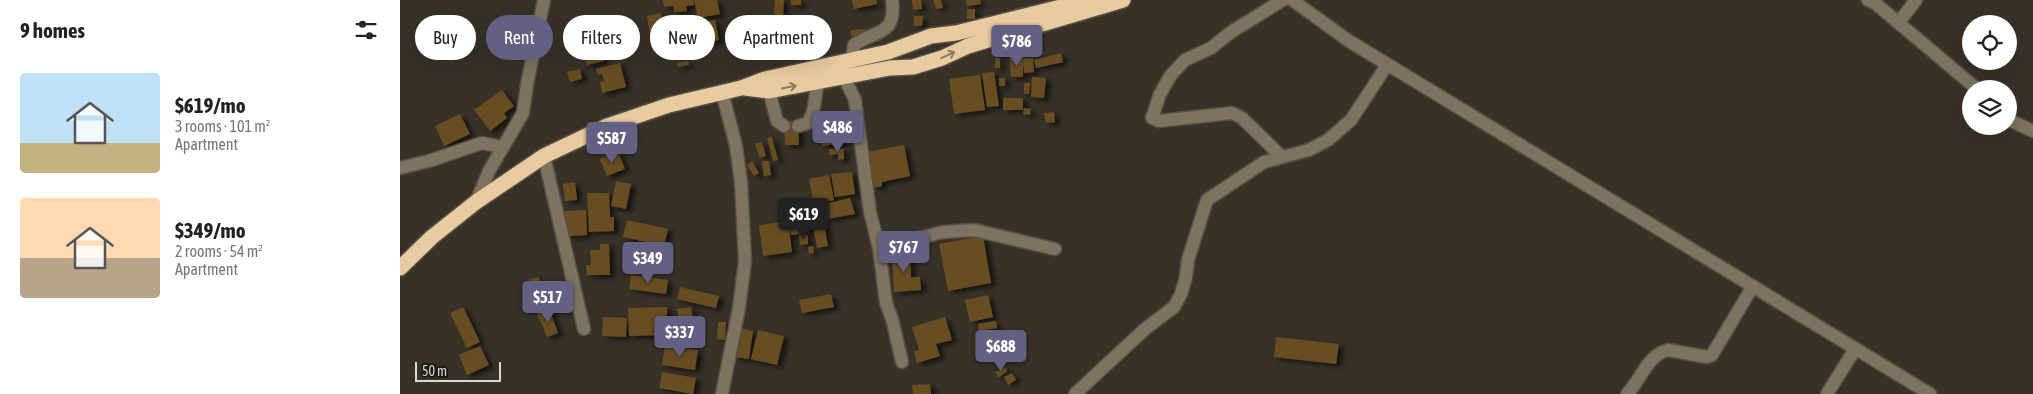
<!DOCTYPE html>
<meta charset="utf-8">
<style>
:root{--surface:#fff;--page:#f6f6f6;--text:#222;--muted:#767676;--accent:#646083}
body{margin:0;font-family:"Asap Condensed",sans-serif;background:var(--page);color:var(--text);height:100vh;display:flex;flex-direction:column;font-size:19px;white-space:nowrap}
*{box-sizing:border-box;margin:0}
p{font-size:16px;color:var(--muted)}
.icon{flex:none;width:28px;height:28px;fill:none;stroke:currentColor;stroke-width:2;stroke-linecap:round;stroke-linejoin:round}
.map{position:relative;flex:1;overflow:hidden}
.drawer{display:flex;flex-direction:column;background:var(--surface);width:400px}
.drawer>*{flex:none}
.guide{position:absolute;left:15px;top:15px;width:475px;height:45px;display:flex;gap:10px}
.tools{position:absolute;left:1562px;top:15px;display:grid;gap:10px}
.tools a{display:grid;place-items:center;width:55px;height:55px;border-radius:50%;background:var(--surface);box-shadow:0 5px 20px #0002;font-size:25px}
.scale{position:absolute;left:15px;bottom:12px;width:86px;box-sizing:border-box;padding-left:5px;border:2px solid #dbd7d1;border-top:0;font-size:14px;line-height:18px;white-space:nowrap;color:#dbd7d1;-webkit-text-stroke:4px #1c1915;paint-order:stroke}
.price{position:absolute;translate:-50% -42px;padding:0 11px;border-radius:5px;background:var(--accent);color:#fff;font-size:16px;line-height:32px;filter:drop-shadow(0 1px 2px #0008)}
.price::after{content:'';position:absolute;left:50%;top:30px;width:15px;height:11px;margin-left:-8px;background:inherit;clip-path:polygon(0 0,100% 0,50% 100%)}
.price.active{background:#222;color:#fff}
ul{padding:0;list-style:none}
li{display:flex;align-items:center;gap:15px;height:125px;padding:0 20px}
li span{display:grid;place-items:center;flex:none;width:140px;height:100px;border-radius:5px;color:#555}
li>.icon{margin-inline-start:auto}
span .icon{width:60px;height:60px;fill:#fffc;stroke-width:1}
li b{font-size:21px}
h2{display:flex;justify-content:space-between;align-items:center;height:60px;padding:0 20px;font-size:21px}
.pill{padding:0 18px;border-radius:22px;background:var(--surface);box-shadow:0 5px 20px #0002;font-size:18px;line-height:45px}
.pill.active{background:var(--accent);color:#fff}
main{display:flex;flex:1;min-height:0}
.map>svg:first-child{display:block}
</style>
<main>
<section class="drawer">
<h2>9 homes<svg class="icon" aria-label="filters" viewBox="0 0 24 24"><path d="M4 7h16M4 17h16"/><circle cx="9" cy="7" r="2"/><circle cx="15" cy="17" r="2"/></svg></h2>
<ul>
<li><span style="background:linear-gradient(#bfe0f5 70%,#c2b280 0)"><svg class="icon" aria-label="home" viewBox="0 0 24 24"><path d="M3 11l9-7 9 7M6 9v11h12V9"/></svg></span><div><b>$619/mo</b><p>3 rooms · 101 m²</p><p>Apartment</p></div></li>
<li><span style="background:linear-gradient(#ffd9b3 60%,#b9a48a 0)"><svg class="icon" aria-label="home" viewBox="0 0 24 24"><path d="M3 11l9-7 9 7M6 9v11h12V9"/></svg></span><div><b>$349/mo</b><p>2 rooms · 54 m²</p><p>Apartment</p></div></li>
</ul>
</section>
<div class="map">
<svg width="1633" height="394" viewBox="0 0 1633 394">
<defs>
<filter id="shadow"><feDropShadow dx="5" dy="3" stdDeviation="2.5" flood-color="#0009"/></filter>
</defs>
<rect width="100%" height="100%" fill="#373128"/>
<path fill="#674e24" filter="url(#shadow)" d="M263,0H293L294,5L286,6L287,11L275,12L273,6L264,7Z
M294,0H317L320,14L298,18Z
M375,0H384L383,18L374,17Z
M391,0H401V5H391Z
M452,0H476L477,4L454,9Z
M512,0H521L522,9L513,10Z
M533,0H541L543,8L536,9Z
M566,0H580L581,4L567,6Z
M567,9H575V19H567Z
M261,13L265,38L251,40L247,16Z
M514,16H523L522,26H514Z
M315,20L319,40L300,44L296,23Z
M375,20L403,21L402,33L374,32Z
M466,29V35L451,37V30Z
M197,32L204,61L187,65L180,37Z
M270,40L272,49L256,53L254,44Z
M288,41L291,50H287L285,42Z
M661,53L663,62L636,68L634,60Z
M623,57V77H611L610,58Z
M595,58H600V68H595Z
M623,58H633L634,72L624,73Z
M288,61L289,65L278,67L277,63Z
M220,63L226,87L202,93L200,82L204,81L202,74L198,75L196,69Z
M180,69L182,79L170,82L167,72Z
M594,72L599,106L587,107L582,73Z
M580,75L585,110L554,114L549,79Z
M632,77L646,78L644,98L631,97Z
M599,78H605V86H599Z
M624,83H630L629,94H624Z
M102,90L114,106L104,113L107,118L90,131L74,110Z
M603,98H623V110H603Z
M624,108L631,109L630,115L623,114Z
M654,112L655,122L646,123L644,113Z
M60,114L70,134L44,146L35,126Z
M433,116L434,128L442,127L444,143L422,146L419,118Z
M398,120L399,145H385L384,121Z
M372,137L378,160L373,161L367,138Z
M362,142L366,156L360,158L355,144Z
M504,145L510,176L482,182V186L473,188L466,152Z
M429,149H444V159L438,160V154L429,155Z
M218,152L225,169L207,176L200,159Z
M352,161L359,173L354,176L347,165Z
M362,161H369L371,175L364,176Z
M452,172L455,194L435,197L431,174Z
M429,175L434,200L414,204L409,179Z
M216,181L231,184L226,209L211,206Z
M175,182L177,200L165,201L163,184Z
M187,193H209L210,217H214V231L189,232Z
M450,198L455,214L427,219L425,204Z
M421,204L428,246L417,248L410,206Z
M404,205L409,233L391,235L387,208Z
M186,210L187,235L166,236L164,211Z
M227,220L268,229L264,246L223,237Z
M388,221L392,252L363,256L359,225Z
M399,235H408V244L400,245Z
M583,236L591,283L548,291L539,244Z
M200,244H209L210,275H187L186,265H191L190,250H200Z
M413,246L414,253L409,254L408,247Z
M492,252H510L511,277H520L521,290L494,292Z
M231,275L268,280L266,294L229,289Z
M139,277L143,296L132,297L129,279Z
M280,287L319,296L316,308L277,299Z
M431,294L434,307L402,313L399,300Z
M147,295L150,304L135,308L133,299Z
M588,295L593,317L570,322L565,300Z
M63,307L80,342L67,348L50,313Z
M267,307V335L229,336L228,308Z
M291,307L297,343L283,345L277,309Z
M149,308L158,333L147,337L137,313Z
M203,317L227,318L226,337L202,336Z
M545,317L552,340L536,344L540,356L517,363L514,352L519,350L512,327Z
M596,321L597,328L579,331L578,324Z
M318,322H326L325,340L317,339Z
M338,328L353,331L349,359L334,357Z
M358,330L384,336L377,365L351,359Z
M876,337L939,344L936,364L874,357Z
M80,346L89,365L67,375L59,355Z
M265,346L298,350L295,370L262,365Z
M605,367L607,371L598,378L595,372Z
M262,372L296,378L293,394L259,388Z
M612,373L616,380L608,385L604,377Z
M530,384L531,394H513L512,385Z"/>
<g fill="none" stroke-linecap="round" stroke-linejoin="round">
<defs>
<path id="minor" d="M892,0L949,41L1530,394
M1468,0L1476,4L1577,89
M1499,22L1516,0
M452,60L454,45C475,30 497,36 492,0
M444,77L455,100L470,212L479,248L486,303L492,319L502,362
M369,91L377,121L384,126
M1609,120L1633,131
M398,126L408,123L413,112L418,81
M144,156L184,329
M882,157L842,118L832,113L759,121L752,118L760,94L771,75L785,60L811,48L831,32L883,0
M0,168L29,161L82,143L102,147
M76,202L89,171L123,113L127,84L144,0
M479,248L543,232L574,230L655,249
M322,394L339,308L345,261L341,182L336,146L322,92
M675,394L745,329L774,307L781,294L786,277L788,260L807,200L864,162L909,150L928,140L951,120L987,65
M1227,394C1241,380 1247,355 1268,350L1307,357L1312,355L1353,286
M1427,394L1455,349"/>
<path id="highway" d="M345,88L369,91L490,68L513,67L542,58L568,46L723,0
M0,268L32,237L76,202L144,156L207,126L269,105L341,88L365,79L488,52L531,36L556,33L689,0"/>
</defs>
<use href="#minor" stroke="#554f46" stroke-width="15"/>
<use href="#highway" stroke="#554f46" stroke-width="18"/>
<use href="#minor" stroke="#7e7260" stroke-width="12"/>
<use href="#highway" stroke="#e8cb9e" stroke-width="15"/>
</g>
<defs><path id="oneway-shaft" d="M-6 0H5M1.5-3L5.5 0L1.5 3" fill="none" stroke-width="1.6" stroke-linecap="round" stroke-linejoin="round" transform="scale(1.25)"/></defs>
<g stroke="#8c7b60">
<use href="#oneway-shaft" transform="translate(548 55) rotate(-25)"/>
<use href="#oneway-shaft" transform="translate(389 87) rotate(-11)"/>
</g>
</svg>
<div class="tools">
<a><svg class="icon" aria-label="locate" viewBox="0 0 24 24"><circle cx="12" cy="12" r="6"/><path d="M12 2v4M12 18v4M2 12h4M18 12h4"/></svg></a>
<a><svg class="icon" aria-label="layers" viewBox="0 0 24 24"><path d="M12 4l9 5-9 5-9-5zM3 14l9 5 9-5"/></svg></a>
</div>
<div class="scale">50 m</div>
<b class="price" style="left:617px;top:67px">$786</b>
<b class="price" style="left:438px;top:153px">$486</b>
<b class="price" style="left:212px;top:164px">$587</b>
<b class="price active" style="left:404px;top:240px">$619</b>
<b class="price" style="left:504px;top:273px">$767</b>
<b class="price" style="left:248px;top:284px">$349</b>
<b class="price" style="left:148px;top:323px">$517</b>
<b class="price" style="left:280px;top:358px">$337</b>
<b class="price" style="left:601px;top:372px">$688</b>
<div class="guide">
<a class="pill">Buy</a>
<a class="pill active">Rent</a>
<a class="pill">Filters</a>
<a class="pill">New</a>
<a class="pill">Apartment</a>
</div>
</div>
</main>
